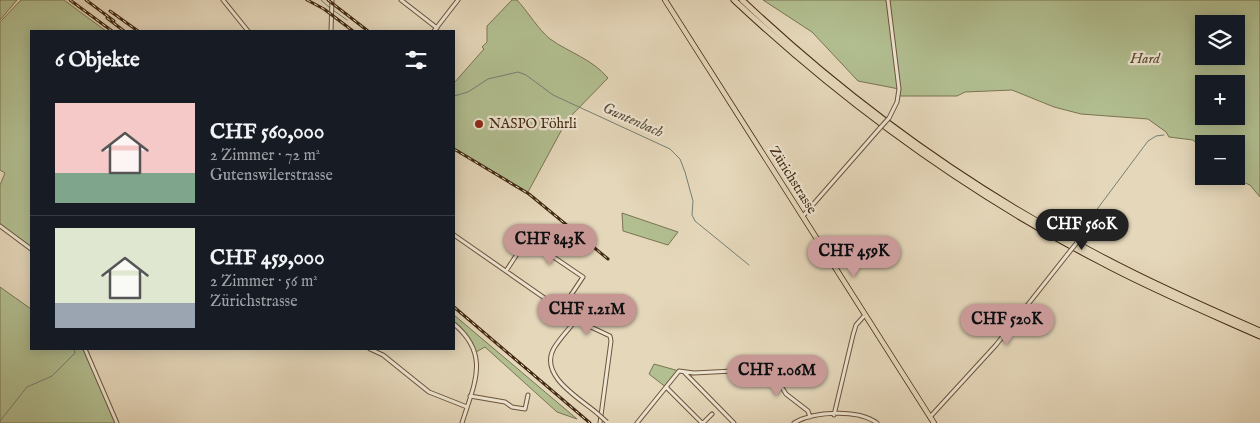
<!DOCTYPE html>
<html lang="de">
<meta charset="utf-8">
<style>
:root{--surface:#171b24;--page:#20242c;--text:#f1f3f6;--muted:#9ea1a6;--line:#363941;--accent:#c59692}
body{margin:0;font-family:"IM FELL English",serif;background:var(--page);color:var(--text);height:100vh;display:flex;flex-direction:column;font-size:19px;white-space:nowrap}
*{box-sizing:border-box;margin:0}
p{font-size:16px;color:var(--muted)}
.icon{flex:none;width:28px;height:28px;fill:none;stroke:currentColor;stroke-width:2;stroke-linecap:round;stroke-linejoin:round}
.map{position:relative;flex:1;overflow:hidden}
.drawer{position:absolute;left:30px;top:30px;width:425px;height:320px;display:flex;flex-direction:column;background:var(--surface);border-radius:0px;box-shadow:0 2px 12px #0003}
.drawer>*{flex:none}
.fabs{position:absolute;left:1195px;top:15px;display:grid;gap:10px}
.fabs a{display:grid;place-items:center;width:50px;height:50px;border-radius:0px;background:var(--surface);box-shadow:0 2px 12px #0003;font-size:25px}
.price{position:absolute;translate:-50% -42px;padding:0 11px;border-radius:18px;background:var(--accent);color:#111;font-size:16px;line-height:32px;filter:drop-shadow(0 1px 2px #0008)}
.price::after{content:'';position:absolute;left:50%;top:30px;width:15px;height:11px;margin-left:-8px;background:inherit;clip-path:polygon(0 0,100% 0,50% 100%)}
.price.active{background:#222;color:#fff}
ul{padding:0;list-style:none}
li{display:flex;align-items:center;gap:15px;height:125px;padding:0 25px}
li+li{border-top:1px solid var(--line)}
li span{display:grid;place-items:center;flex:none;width:140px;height:100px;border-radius:0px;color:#555}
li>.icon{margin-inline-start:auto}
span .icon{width:60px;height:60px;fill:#fffc;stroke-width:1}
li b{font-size:21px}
h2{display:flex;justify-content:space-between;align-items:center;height:60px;padding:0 25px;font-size:21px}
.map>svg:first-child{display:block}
</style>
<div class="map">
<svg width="1260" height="423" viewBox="0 0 1260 423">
<rect width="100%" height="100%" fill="#e5d7ba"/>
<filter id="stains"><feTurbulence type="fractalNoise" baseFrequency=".004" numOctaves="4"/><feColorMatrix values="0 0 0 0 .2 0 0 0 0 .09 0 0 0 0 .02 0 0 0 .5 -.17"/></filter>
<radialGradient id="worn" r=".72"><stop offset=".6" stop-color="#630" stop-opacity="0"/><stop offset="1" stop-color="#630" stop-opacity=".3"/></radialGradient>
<path fill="#b2bf91" stroke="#7a7451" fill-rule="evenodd" d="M0,0H17L0,20Z
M21,0H64L106,31H31V249L0,226V185L5,173L0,170V22Z
M512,0H517C528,12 538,29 550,39C570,53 592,59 608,78L567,120L528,192L454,148V83L484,49L482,47L487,42V26Z
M763,0H1260V197L1250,185L1228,176H1236V144H1204V150L1193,140L1169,137L1166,132L1148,119L1081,114L1054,107L1012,90L965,92L957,96H898L899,89L858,81L812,32ZM1204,24H1236V56H1204ZM1204,84H1236V116H1204Z
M622,213L678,232L668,245L623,231Z
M0,287L31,309V349H85L117,423H0Z
M454,315L577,419L557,412L485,347L476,352L473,345L454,324Z
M654,364L679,371L667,388L649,374Z"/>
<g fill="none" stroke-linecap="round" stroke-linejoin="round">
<path stroke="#757f74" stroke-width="1" d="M321,0L330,8
M333,10L347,20
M454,96L468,92L488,79L518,72L526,75L553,95L670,149L680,159L685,172L693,201L692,215L695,221L749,265
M1095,212L1148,141L1156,136L1164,135
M0,421L27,387L52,376L75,353L74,349"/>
<defs>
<path id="minor" d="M223,0L248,31
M401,0L437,28
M888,0L899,89L897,102L889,118
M331,31L332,0
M434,31L458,0
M803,216L880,128
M0,226L31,249
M454,235L576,320L610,336L611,341L600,423
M506,271L527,239L583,277L561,310
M576,320C569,329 560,338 554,348C538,376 581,399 598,414
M454,324C491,355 474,384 462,423
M85,349L117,423
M370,349L383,355L429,392L467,407
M684,372L734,423
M667,388L702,423
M470,396L505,402L512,407L525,409L528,395
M834,415L853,335L856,325L865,315
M930,417L996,345L1067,255
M637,423L679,371L694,373L733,371L756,363L764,365L773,373L786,394L808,411L810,417
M703,423L712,414
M794,423C814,411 858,409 877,423"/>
<path id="major" d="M665,0L934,423"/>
<path id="highway" d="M734,0C843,102 966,192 1099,261C1151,289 1206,312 1260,336
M742,0C849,101 970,189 1102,257C1153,284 1207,308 1260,331"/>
</defs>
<use href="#minor" stroke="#6b543b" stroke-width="5"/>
<use href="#major" stroke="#422911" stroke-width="6"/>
<use href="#highway" stroke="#422911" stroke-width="7"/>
<use href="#minor" stroke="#eee5d2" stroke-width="3"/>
<use href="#major" stroke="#e5d7ba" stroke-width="4.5"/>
<use href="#highway" stroke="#e5d7ba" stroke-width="5"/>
<defs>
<path id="rail" d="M70,0L112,31
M86,0L114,21
M307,0L324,9L353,31
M328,0L368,31
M110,11L138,31
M107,18L124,31
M454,149L529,194L608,259
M454,307L590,423"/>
</defs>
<use href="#rail" stroke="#422911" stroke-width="3"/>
<use href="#rail" stroke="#eee5d2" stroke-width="1" stroke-dasharray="4" stroke-linecap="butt"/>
<defs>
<path id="minor-bridge" d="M880,128L889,118
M1067,255L1083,235
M598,414L607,422"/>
</defs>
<use href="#minor-bridge" stroke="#6b543b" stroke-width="5" stroke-linecap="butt"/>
<use href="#minor-bridge" stroke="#eee5d2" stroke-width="3"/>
</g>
<circle fill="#8f2418" stroke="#eee5d2" stroke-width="2" cx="479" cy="124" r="5"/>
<g text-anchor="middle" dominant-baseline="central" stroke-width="4.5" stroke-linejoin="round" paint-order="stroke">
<g font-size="14" font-style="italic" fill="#58472b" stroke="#eee5d2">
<text x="1145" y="59">Hard</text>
</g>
<g font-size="14" fill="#422911" stroke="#eee5d2" text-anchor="start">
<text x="489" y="124">NASPO Föhrli</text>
</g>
<g font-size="14" fill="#422911" stroke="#eee5d2">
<text transform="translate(793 180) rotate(58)">Zürichstrasse</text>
</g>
<g font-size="15" font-style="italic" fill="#574d3a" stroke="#eee5d2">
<text transform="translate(633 120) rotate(24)">Guntenbach</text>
</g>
</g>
<rect width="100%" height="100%" filter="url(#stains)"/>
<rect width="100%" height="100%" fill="url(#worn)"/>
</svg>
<div class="fabs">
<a><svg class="icon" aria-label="layers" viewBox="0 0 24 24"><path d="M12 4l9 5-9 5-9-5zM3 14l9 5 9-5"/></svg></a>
<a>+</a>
<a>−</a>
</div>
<b class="price active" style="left:1082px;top:251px">CHF 560K</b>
<b class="price" style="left:550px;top:266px">CHF 843K</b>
<b class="price" style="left:854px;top:278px">CHF 459K</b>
<b class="price" style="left:587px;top:336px">CHF 1.21M</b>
<b class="price" style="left:1007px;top:346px">CHF 520K</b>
<b class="price" style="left:777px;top:397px">CHF 1.06M</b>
<section class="drawer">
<h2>6 Objekte<svg class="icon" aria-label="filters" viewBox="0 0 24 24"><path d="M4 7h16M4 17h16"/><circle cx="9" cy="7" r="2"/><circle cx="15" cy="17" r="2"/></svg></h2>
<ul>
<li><span style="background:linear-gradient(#f6c9c9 70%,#7fa58c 0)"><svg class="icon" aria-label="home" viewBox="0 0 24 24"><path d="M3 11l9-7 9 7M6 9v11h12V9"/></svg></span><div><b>CHF 560,000</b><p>2 Zimmer · 72 m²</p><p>Gutenswilerstrasse</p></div></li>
<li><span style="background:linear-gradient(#dfe7d0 75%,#9aa5b1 0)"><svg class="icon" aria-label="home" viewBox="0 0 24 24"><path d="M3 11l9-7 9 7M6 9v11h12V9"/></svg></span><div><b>CHF 459,000</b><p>2 Zimmer · 56 m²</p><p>Zürichstrasse</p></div></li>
</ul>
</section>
</div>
